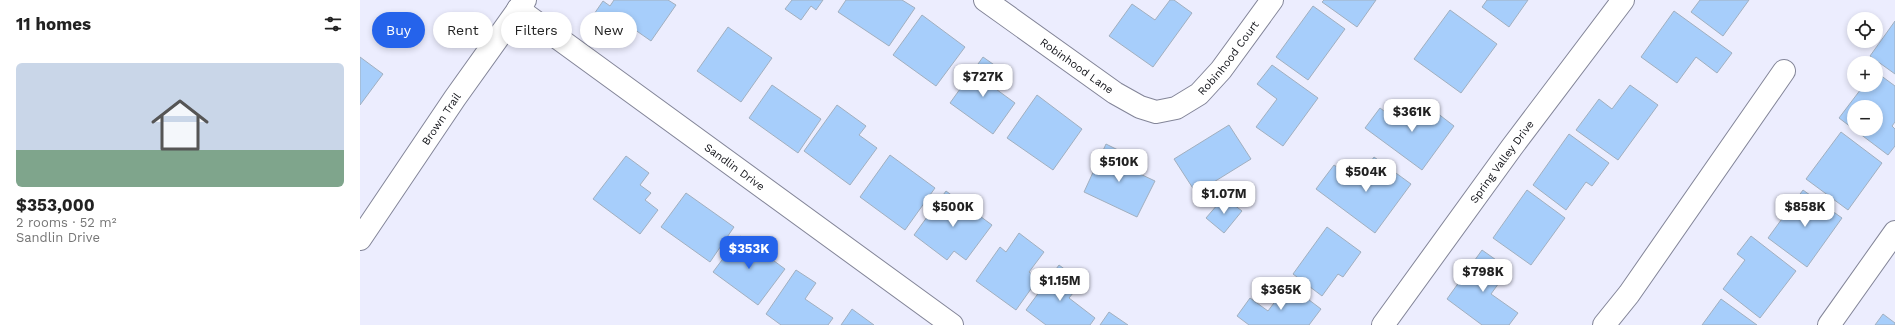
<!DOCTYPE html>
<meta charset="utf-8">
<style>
:root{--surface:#fff;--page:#f6f6f6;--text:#222;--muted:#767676;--accent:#2563eb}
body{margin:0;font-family:"Work Sans",sans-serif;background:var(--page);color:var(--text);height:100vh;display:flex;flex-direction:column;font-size:15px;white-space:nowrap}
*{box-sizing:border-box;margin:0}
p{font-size:13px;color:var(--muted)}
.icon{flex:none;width:22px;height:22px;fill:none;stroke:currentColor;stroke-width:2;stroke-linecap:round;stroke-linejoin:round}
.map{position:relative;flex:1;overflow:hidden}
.sheet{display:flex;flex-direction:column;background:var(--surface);width:360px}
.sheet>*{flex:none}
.top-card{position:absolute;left:12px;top:12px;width:380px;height:36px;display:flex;gap:8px}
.fabs{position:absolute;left:1487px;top:12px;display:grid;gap:8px}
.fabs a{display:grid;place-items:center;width:36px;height:36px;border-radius:50%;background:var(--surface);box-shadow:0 2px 6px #0003;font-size:20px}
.price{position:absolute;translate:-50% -34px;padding:0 9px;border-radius:8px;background:#fff;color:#222;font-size:13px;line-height:26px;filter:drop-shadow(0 1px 2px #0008)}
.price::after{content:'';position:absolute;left:50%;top:24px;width:12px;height:9px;margin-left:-6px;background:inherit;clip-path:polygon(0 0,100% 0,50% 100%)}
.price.current{background:var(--accent);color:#fff}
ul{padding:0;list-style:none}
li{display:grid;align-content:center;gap:8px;height:212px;padding:0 16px}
li span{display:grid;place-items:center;height:124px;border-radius:6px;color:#555}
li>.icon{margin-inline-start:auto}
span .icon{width:72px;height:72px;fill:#fffc;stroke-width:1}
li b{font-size:17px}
h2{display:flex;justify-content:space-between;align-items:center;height:48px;padding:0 16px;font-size:17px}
.pill{padding:0 14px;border-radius:18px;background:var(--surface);box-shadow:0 2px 6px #0003;font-size:14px;line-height:36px}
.pill.current{background:var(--accent);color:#fff}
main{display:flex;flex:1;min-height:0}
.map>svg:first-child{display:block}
</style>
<main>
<section class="sheet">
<h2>11 homes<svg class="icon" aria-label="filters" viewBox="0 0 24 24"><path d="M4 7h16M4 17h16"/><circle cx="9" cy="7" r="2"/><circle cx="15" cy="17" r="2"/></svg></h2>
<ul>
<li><span style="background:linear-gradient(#c9d6e8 70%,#7fa58c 0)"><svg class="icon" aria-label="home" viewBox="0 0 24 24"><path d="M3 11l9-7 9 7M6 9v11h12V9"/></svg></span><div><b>$353,000</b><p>2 rooms · 52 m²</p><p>Sandlin Drive</p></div></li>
</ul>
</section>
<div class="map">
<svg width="1535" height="325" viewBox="0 0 1535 325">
<rect width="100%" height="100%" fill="#ecedfe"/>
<path fill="#a7cefb" stroke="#a1afbf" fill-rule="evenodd" d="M254,0H308L316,5L291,41L271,27L263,39L232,17L243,1L250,6Z
M432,0H463L456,10L451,6L441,20L425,9Z
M486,0H542L555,8L529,46L478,12Z
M810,0H814L832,13L793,67L749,36L772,4L795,20Z
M964,0H1016L997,27L962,2Z
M1127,0H1168L1149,27L1122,7Z
M1340,0H1389L1363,36L1331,12Z
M953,6L985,29L948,80L916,57Z
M1090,10L1137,44L1101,93L1054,59Z
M1314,11L1372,53L1357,73L1336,57L1317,83L1281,57Z
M562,15L605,47L576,86L533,55Z
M1535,21V74L1510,56Z
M368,27L412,58L381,102L337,71Z
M0,57L23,74L0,105Z
M623,57L640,69L629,84L655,103L633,134L590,103Z
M912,65L958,98L923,146L896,127L917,99L897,84Z
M1516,72L1535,86V122L1532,126L1535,129V146L1528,155L1479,118L1504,85H1516ZM1494,107H1516V129H1494Z
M412,85L461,119L438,153L389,118Z
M1270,85L1298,105L1258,160L1216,130L1239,99L1252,109Z
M677,95L722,129L693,170L647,138Z
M1064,103L1094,126L1062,170L1005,128L1020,108L1036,120L1045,108L1055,115Z
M477,105L506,126L499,135L517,148L490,185L444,151Z
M869,125L891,159L836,193L814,159Z
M1481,132L1522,163L1488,210L1446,179Z
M1209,134L1249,163L1232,186L1226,182L1206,210L1173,185Z
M746,144L766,154L761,165L795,181L777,217L724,192Z
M530,155L575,188L545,230L500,197Z
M266,156L289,173L280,185L291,193L285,200L298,210L280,234L233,199Z
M1014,157L1051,184L1015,233L956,189L974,165L997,181Z
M1167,190L1205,218L1171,265L1133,238Z
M1443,190L1482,218L1447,267L1408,238Z
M586,191L632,225L606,260L594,251L587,260L554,235Z
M326,193L374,227L350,262L301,227Z
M864,197L882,211L864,233L846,218Z
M967,227L1001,252L983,277L978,274L962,296L933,274Z
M659,233L684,252L669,272L678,279L656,310L616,281L640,247L646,252Z
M380,236L425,269L398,305L353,272Z
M1391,236L1436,271L1400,318L1363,289L1385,260L1377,254Z
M1122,250L1149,269L1131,294L1158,313L1149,325H1122L1087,299Z
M699,265L722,282L709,298L735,318L730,325H686L666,310Z
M436,270L456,283L445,299L473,318L468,325H421L406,314Z
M928,284L961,309L949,325H889L877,316L890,298L908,311Z
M1361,299L1397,325H1342Z
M492,309L514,325H481Z
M749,312L768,325H740Z
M1523,314L1535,323V325H1515Z"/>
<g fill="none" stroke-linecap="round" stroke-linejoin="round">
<defs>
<g id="minor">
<path id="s1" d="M625,0L755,93L780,107L796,112L816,108L839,94L861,70L912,0"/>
<path id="s2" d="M158,9L592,325"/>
<path id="s3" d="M0,239L95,98L165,0"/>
<path id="s4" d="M1023,325L1152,147L1263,0"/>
<path d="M1244,325L1269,294L1424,71"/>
<path d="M1469,325L1535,232"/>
</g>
</defs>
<use href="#minor" stroke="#838598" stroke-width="24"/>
<use href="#minor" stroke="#fff" stroke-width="22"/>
</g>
<g text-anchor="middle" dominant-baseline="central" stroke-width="4" stroke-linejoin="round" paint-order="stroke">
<g font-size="11" fill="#101117" stroke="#fff">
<text stroke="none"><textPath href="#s1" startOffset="299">Robinhood Court</textPath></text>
<text stroke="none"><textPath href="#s1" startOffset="113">Robinhood Lane</textPath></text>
<text stroke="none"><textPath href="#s3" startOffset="145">Brown Trail</textPath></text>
<text stroke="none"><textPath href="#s4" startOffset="202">Spring Valley Drive</textPath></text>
<text stroke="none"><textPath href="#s2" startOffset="268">Sandlin Drive</textPath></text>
</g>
</g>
</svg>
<div class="fabs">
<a><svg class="icon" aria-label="locate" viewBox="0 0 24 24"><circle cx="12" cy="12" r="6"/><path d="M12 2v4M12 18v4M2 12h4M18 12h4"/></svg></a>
<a>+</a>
<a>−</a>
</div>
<b class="price" style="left:623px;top:98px">$727K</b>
<b class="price" style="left:1052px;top:133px">$361K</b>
<b class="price" style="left:759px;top:183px">$510K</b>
<b class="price" style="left:1006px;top:193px">$504K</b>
<b class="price" style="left:864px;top:215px">$1.07M</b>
<b class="price" style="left:593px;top:228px">$500K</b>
<b class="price" style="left:1445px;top:228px">$858K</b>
<b class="price current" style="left:389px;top:270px">$353K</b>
<b class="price" style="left:1123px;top:293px">$798K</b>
<b class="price" style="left:700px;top:302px">$1.15M</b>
<b class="price" style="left:921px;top:311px">$365K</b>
<div class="top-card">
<a class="pill current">Buy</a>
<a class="pill">Rent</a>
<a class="pill">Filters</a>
<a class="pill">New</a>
</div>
</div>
</main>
